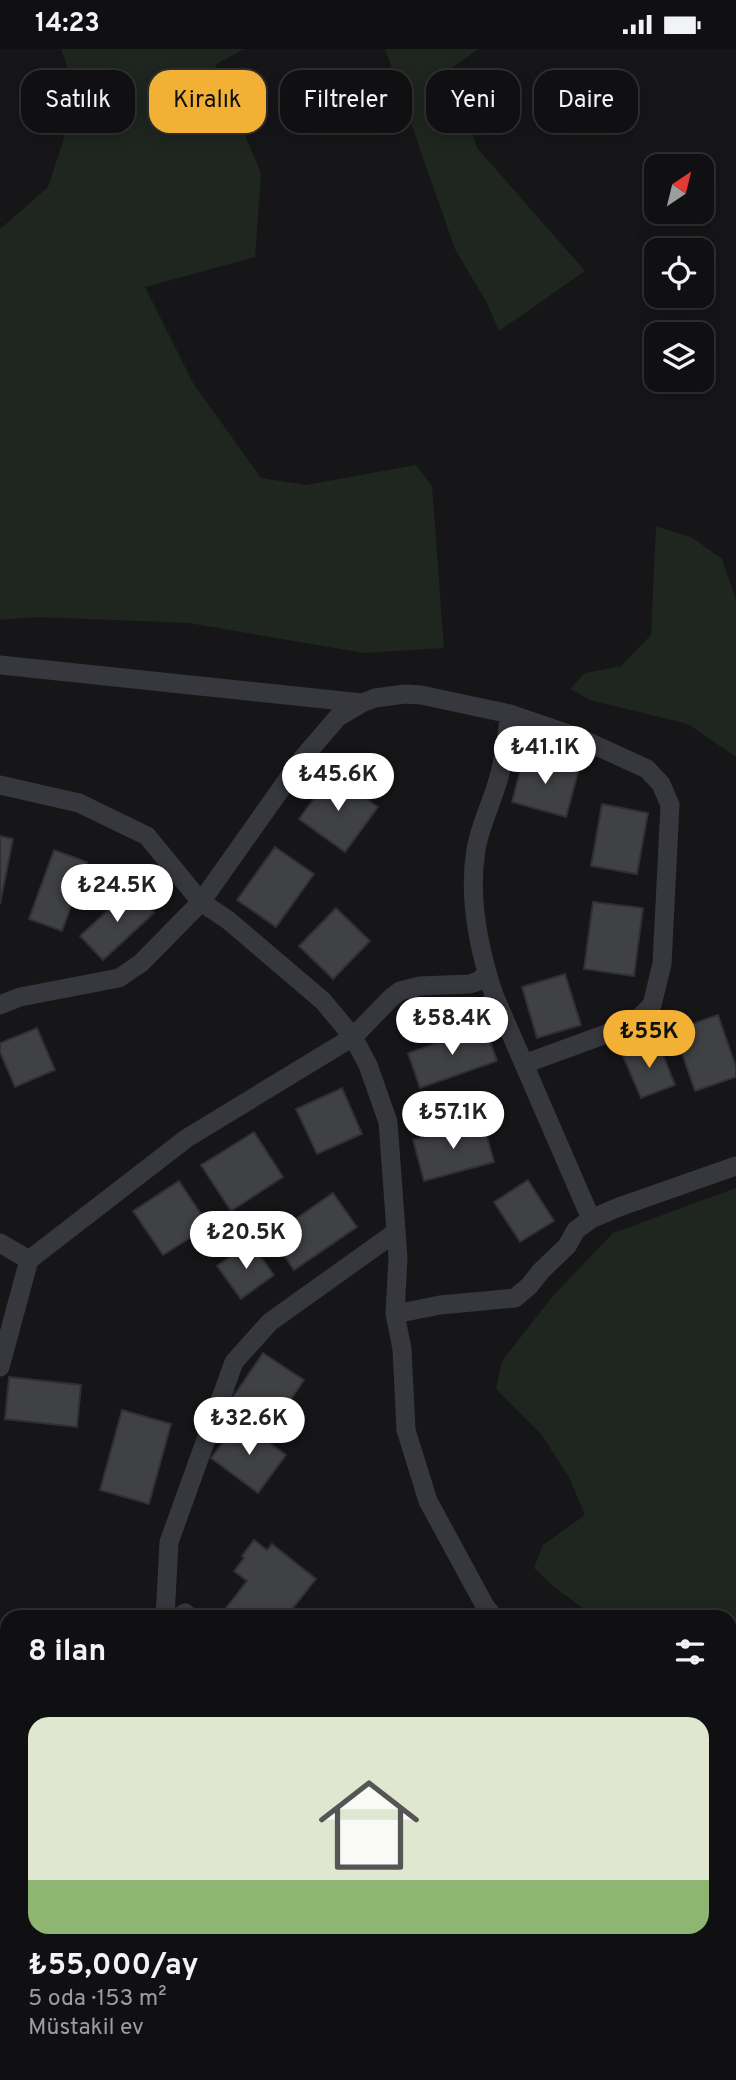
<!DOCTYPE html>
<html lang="tr">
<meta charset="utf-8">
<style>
:root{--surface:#101012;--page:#19191b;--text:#f1f3f6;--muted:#9c9d9f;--line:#303032;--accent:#f2b134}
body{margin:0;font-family:Overpass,sans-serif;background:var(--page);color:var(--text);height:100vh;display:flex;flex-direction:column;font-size:26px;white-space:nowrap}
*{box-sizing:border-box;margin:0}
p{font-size:23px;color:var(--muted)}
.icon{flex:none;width:38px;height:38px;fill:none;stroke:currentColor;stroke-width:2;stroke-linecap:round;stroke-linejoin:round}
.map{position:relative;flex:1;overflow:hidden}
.panel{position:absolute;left:0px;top:1561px;width:737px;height:471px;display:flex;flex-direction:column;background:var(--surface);border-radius:21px 21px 0 0;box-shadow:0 4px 18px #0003,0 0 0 2px var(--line)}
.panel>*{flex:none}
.hud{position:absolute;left:21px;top:21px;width:695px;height:63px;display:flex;gap:14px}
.needle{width:46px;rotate:35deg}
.fabs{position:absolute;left:644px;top:105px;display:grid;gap:14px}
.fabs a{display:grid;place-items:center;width:70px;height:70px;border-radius:14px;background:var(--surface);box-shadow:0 4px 18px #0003,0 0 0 2px var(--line);font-size:35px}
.price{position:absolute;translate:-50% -60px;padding:0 16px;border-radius:24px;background:#fff;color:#222;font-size:23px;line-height:46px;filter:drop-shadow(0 2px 4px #0008)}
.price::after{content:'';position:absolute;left:50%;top:42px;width:21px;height:16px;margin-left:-10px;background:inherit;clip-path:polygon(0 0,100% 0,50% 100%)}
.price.active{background:var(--accent);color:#111}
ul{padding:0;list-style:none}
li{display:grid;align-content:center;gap:14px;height:371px;padding:0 28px}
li+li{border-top:2px solid var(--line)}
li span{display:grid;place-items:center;height:217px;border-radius:21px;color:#555}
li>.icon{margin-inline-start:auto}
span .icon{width:126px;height:126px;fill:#fffc;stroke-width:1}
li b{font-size:30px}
h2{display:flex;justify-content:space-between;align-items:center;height:84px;padding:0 28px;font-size:30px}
.pill{padding:0 24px;border-radius:21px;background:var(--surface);box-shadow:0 4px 18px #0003,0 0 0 2px var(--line);font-size:24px;line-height:63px}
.pill.active{background:var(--accent);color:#111}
.status{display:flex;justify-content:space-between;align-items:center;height:49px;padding:0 35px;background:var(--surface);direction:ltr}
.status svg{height:19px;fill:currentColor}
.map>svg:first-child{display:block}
</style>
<div class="status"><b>14:23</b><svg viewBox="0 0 49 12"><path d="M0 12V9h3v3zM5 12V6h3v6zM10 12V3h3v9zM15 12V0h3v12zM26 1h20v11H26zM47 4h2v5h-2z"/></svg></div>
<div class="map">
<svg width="736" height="2031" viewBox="0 0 736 2031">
<rect width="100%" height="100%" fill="#161618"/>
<path fill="#1e261f" d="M61,0H244L215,16L261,124L255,208L145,238L193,334L261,429L306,436L416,416L432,437L444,599L364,604L189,574L38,568L0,571V180L48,138L69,74L67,16Z
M385,0H478L452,19L477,99L585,222L499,282L487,254L455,200Z
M656,477L693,489L722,510L736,551V708L688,675L590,651L570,640L585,624L621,617L651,586Z
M736,1139V1701L730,1693V1568H595L554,1538L534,1519L543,1496L585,1466L569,1428L541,1385L496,1340L502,1312L552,1248L613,1184Z
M7,1700V1918L0,1917V1702Z
M0,1968H7V2025H470L471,2031H0Z"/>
<path fill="#404145" stroke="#303034" stroke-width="2" d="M524,706L579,720L566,768L512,753Z
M332,725L378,758L345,803L299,770Z
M602,755L648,764L637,825L591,817Z
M0,787L13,790L0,855Z
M275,798L314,825L276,878L237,851Z
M54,801L87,813L62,882L29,870Z
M131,840L154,864L103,911L80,887Z
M593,853L643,859L634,927L584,920Z
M336,859L370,892L333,930L299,897Z
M565,925L581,976L537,989L522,938Z
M718,966L736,1018V1028L695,1042L674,981Z
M485,977L497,1012L420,1039L408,1004Z
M37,979L55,1021L15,1038L0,1003V994Z
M658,993L675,1036L641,1049L623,1007Z
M342,1039L362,1085L317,1105L296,1060Z
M483,1073L494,1113L424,1132L413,1091Z
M254,1083L283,1128L231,1162L201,1116Z
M528,1131L554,1172L520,1193L494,1153Z
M179,1132L209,1177L163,1206L133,1162Z
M333,1144L357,1178L294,1221L271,1187Z
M250,1193L274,1226L241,1250L217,1217Z
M263,1304L304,1331L274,1375L233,1348Z
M9,1328L81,1336L77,1378L5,1370Z
M122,1361L171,1375L149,1455L100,1441Z
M239,1372L286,1406L258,1444L211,1409Z
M254,1491L267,1501L272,1495L316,1530L286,1568H219L247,1532L234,1522L244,1509L242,1507Z
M611,2025H712L714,2031H612Z"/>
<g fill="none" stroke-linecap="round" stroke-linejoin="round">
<path stroke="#37383d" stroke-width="19" d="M0,616L362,654
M510,665C507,684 505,704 500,724C494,750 480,775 476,801C468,849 479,901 494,946L591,1170
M0,736L79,754L147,787L201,853L228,871L323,952L353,988L368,1016L388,1073L398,1209L395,1265L402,1300L406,1381L428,1452L485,1557L494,1568
M0,956L20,948L119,929L141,914L201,853L302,710L338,668L362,654L375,649L405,645L421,646L510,665L577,688L647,720L661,735L670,756L662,915L652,956L640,968L617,981L524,1015
M0,1194L29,1211
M395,1265L440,1256L515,1249L529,1237L541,1222L567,1197L576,1181L591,1170L619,1158L736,1117
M0,1318L29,1211L187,1089L353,988L391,949L400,942L420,937L470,935L479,932L487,924
M165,1568L169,1493L234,1313L270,1273L396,1183
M179,1568L185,1564L190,1568
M0,1647L7,1644
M730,1882L736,1883
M730,2006L736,2024"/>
</g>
</svg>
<div class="fabs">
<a><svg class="needle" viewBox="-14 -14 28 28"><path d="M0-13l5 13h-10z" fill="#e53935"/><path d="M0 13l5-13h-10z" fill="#9c9d9f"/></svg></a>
<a><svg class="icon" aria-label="locate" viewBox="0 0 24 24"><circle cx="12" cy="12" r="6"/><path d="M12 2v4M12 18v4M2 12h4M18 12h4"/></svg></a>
<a><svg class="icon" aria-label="layers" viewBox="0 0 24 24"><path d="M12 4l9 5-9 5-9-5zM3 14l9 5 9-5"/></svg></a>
</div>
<b class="price" style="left:545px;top:737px">₺41.1K</b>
<b class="price" style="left:338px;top:764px">₺45.6K</b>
<b class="price" style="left:117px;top:875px">₺24.5K</b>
<b class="price" style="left:452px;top:1008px">₺58.4K</b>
<b class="price active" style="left:649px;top:1021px">₺55K</b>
<b class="price" style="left:453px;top:1102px">₺57.1K</b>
<b class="price" style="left:246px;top:1222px">₺20.5K</b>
<b class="price" style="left:249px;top:1408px">₺32.6K</b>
<div class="hud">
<a class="pill">Satılık</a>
<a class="pill active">Kiralık</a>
<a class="pill">Filtreler</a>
<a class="pill">Yeni</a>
<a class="pill">Daire</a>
</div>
<section class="panel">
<h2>8 ilan<svg class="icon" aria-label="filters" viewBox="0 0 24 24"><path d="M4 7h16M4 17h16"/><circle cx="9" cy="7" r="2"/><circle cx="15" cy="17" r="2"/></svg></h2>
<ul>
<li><span style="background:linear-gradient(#dfe7d0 75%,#8fb573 0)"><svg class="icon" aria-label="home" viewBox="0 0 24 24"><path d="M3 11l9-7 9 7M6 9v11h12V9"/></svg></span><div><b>₺55,000/ay</b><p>5 oda · 153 m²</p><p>Müstakil ev</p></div></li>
</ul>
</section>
</div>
